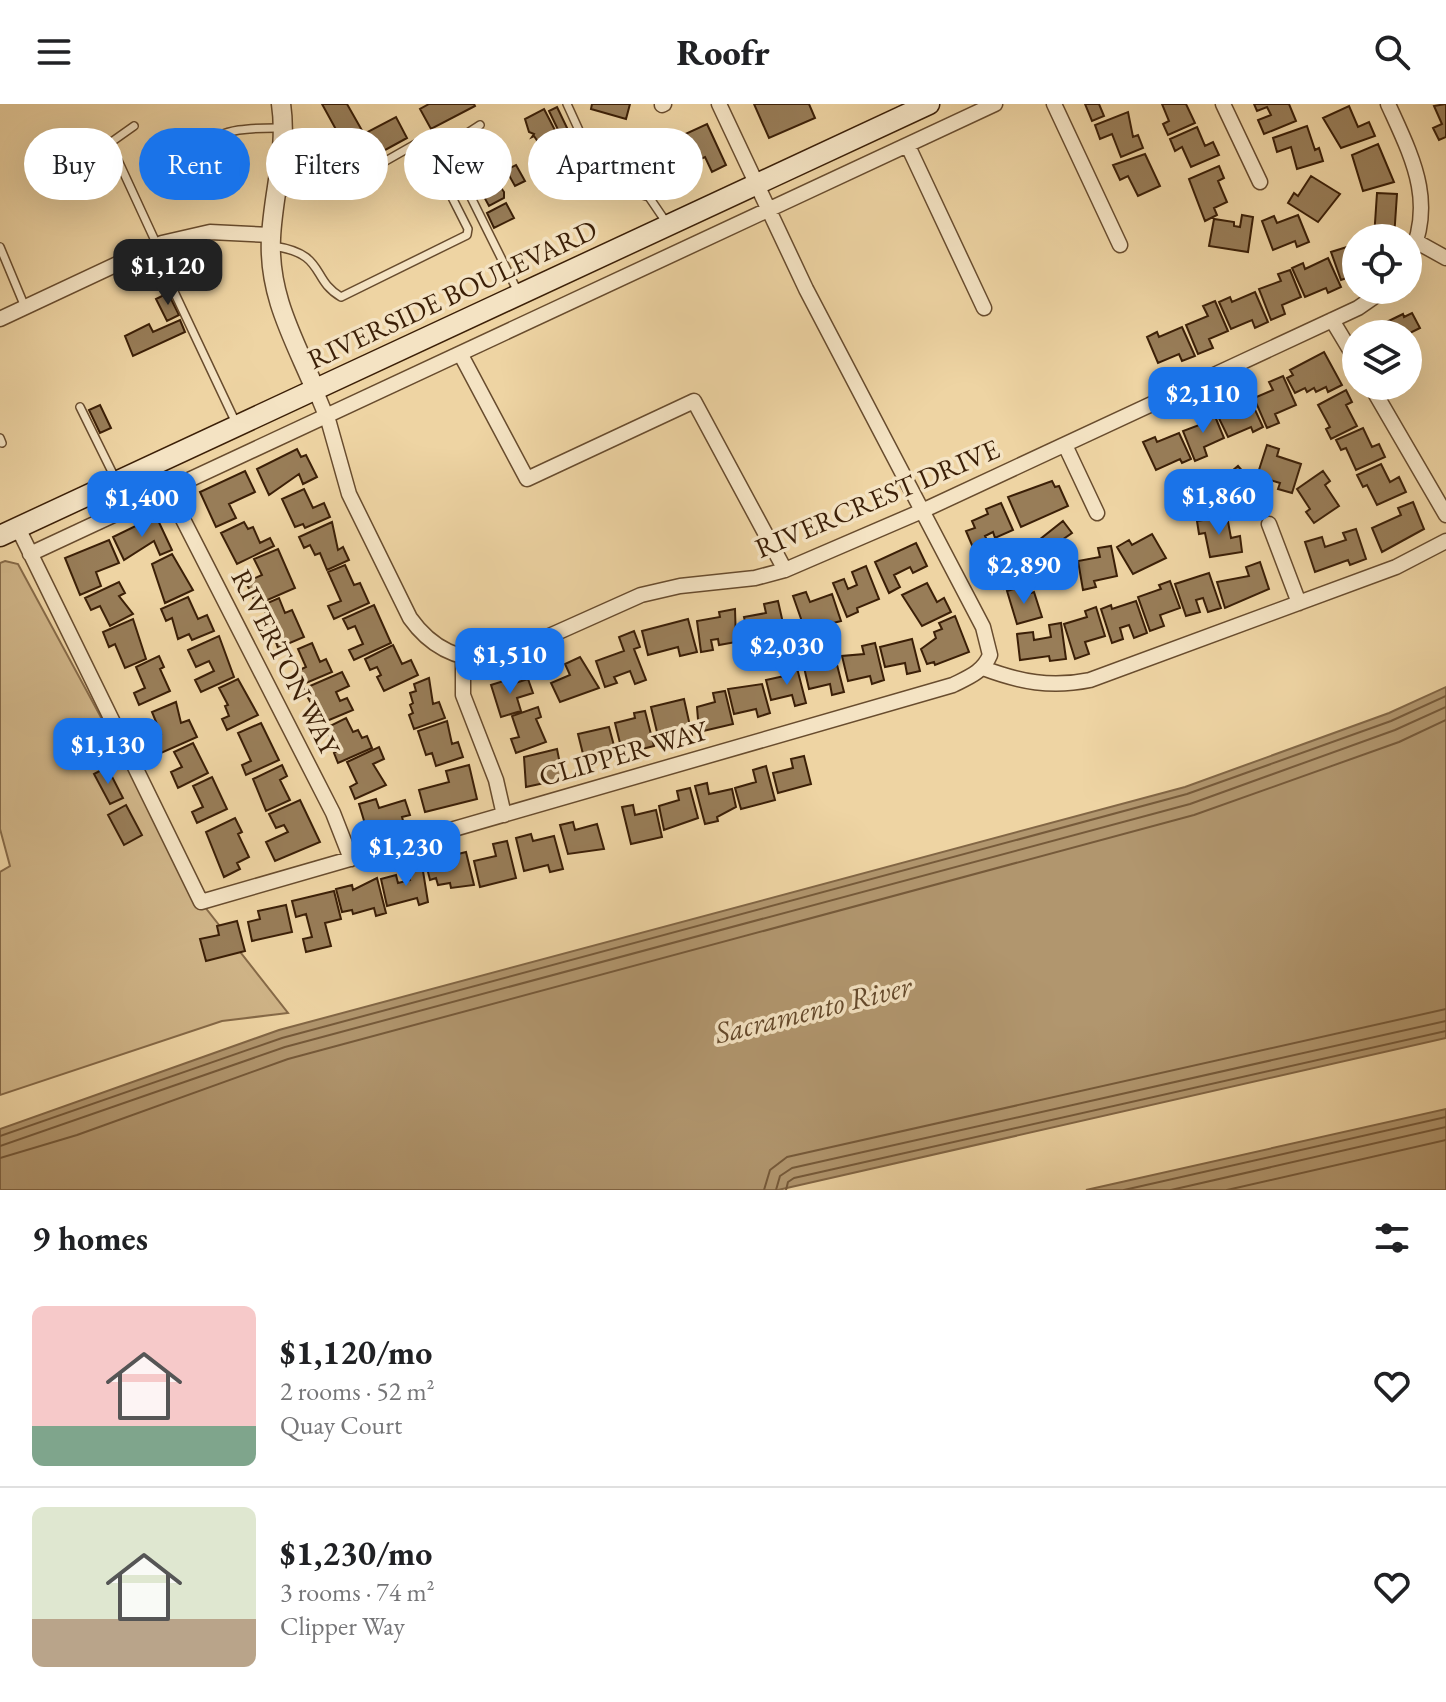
<!DOCTYPE html>
<meta charset="utf-8">
<style>
:root{--surface:#fff;--page:#f2f2f2;--text:#202124;--muted:#757577;--line:#e0e0e0;--accent:#1a73e8}
body{margin:0;font-family:"EB Garamond",serif;background:var(--page);color:var(--text);height:100vh;display:flex;flex-direction:column;font-size:30px;white-space:nowrap}
*{box-sizing:border-box;margin:0}
p{font-size:26px;color:var(--muted)}
.icon{flex:none;width:44px;height:44px;fill:none;stroke:currentColor;stroke-width:2;stroke-linecap:round;stroke-linejoin:round}
.map{position:relative;height:1086px;overflow:hidden}
.side{display:flex;flex-direction:column;background:var(--surface);flex:1}
.side>*{flex:none}
.banner{position:absolute;left:24px;top:24px;width:800px;height:72px;display:flex;gap:16px}
.fabs{position:absolute;left:1342px;top:120px;display:grid;gap:16px}
.fabs a{display:grid;place-items:center;width:80px;height:80px;border-radius:50%;background:var(--surface);box-shadow:0 8px 32px #0002;font-size:40px}
.price{position:absolute;translate:-50% -68px;padding:0 18px;border-radius:16px;background:var(--accent);color:#fff;font-size:26px;line-height:52px;filter:drop-shadow(0 2px 4px #0008)}
.price::after{content:'';position:absolute;left:50%;top:48px;width:24px;height:18px;margin-left:-12px;background:inherit;clip-path:polygon(0 0,100% 0,50% 100%)}
.price.active{background:#222;color:#fff}
ul{padding:0;list-style:none}
li{display:flex;align-items:center;gap:24px;height:200px;padding:0 32px}
li+li{border-top:2px solid var(--line)}
li span{display:grid;place-items:center;flex:none;width:224px;height:160px;border-radius:12px;color:#555}
li>.icon{margin-inline-start:auto}
span .icon{width:96px;height:96px;fill:#fffc;stroke-width:1}
li b{font-size:34px}
h2{display:flex;justify-content:space-between;align-items:center;height:96px;padding:0 32px;font-size:34px}
.tag{padding:0 28px;border-radius:36px;background:var(--surface);box-shadow:0 8px 32px #0002;font-size:28px;line-height:72px}
.tag.active{background:var(--accent);color:#fff}
header{display:flex;justify-content:space-between;align-items:center;height:104px;padding:0 32px;background:var(--surface);font-size:36px;font-weight:800}
.map>svg:first-child{display:block}
</style>
<header><svg class="icon" aria-label="menu" viewBox="0 0 24 24"><path d="M4 6h16M4 12h16M4 18h16"/></svg>Roofr<svg class="icon" aria-label="search" viewBox="0 0 24 24"><circle cx="10" cy="10" r="6"/><path d="M15 15l6 6"/></svg></header>
<div class="map">
<svg width="1446" height="1086" viewBox="0 0 1446 1086">
<rect width="100%" height="100%" fill="#eed4a3"/>
<filter id="stains"><feTurbulence type="fractalNoise" baseFrequency=".0025" numOctaves="4"/><feColorMatrix values="0 0 0 0 .2 0 0 0 0 .09 0 0 0 0 .02 0 0 0 .5 -.17"/></filter>
<radialGradient id="worn" r=".72"><stop offset=".6" stop-color="#630" stop-opacity="0"/><stop offset="1" stop-color="#630" stop-opacity=".3"/></radialGradient>
<path fill="#d0b588" stroke="#866a48" stroke-width="2" d="M5,457L18,460L201,798L288,909L222,917L0,991V768L10,762L0,725V459Z"/>
<path fill="#b1966e" stroke="#826645" stroke-width="2" d="M1446,583V934L778,1086H0V1025L279,926L1185,683L1389,609Z
M1446,1005V1086H1086Z"/>
<g fill="none" stroke-linecap="round" stroke-linejoin="round">
<path stroke="#765a3a" stroke-width="2" d="M0,1032L282,934L1187,690L1391,617L1446,592
M0,1042L285,943L1190,700L1395,626L1446,603
M0,1054L77,1031L288,955L1194,711L1399,638L1446,616
M764,1086L770,1066L787,1053L1446,905
M776,1086L780,1072L792,1064L1446,917
M786,1086L788,1078L794,1074L1446,927
M1124,1086L1446,1013
M1171,1086L1446,1023
M1227,1086L1446,1036"/>
</g>
<path fill="#987d58" stroke="#3b1f07" stroke-width="2" d="M322,0H347L364,30L396,13L407,34L356,62Z
M429,0H474L475,2L431,25L420,5Z
M592,0H630L626,15L591,5Z
M754,0H809L815,14L769,34Z
M1085,0H1099L1104,12L1092,17Z
M1162,0H1186L1195,19L1168,31L1163,20L1169,17Z
M1254,0H1289L1296,17L1264,30L1258,16L1271,11L1267,3L1257,7Z
M1446,0V33L1439,36L1433,24L1442,20L1434,2Z
M1349,2L1358,23L1369,18L1375,32L1341,44L1323,14Z
M557,3L580,51L572,55L549,7Z
M544,5L558,32L540,41L534,32L532,33L534,30L529,28L525,15Z
M1128,8L1133,33L1138,31L1143,44L1121,53L1112,30L1100,35L1095,21Z
M707,20L726,61L712,68L705,53L680,64L668,38Z
M1307,22L1315,46L1319,44L1323,57L1297,65L1291,43L1277,48L1273,34Z
M1197,23L1205,42L1213,38L1219,51L1191,63L1182,43L1175,47L1170,35Z
M642,27L662,32L651,63L626,58L632,29L641,31Z
M489,32L493,40L464,56L459,47Z
M558,37L565,50L543,60L540,47Z
M1378,40L1394,78L1363,87L1352,51Z
M482,49L490,64L470,75L462,60Z
M1145,50L1160,82L1138,92L1128,72L1120,76L1113,61Z
M565,51L572,64L554,74L545,64Z
M516,61L525,77L515,82L506,66Z
M1219,62L1224,74L1218,77L1227,98L1214,104L1217,111L1205,117L1189,75Z
M582,63L590,78L567,87L562,74Z
M609,66L661,77L659,86L607,75Z
M490,68L504,88V94L489,102L475,76Z
M1311,72L1340,90L1318,118L1288,99L1294,89L1298,92Z
M1377,89L1397,90L1394,134H1374Z
M506,99L514,114L494,124L487,109Z
M1242,111L1253,113L1248,148L1209,142L1214,115L1234,118V122L1240,123Z
M1298,111L1309,138L1297,143L1295,137L1273,146L1262,117L1274,112L1277,119Z
M1350,142L1351,145L1356,143V166L1351,168L1353,172L1341,176L1331,148Z
M1328,154L1341,183L1328,189L1326,184L1305,193L1292,164L1303,159L1305,165Z
M1290,166L1301,193L1282,201L1285,210L1271,216L1259,185L1281,177L1278,170Z
M1255,188L1268,218L1255,224L1252,216L1231,225L1219,198L1230,193L1232,198Z
M168,189L179,211L167,217L156,195Z
M1215,197L1228,227L1209,235L1213,244L1198,250L1186,221L1208,212L1203,202Z
M1412,209L1420,224L1408,230H1372L1370,226L1403,210L1404,213Z
M180,216L185,228L133,252L125,232L149,220L153,228Z
M1182,223L1195,252L1182,257L1179,250L1158,259L1147,233L1157,228L1159,233Z
M1324,248L1342,281L1328,288L1326,283L1316,288L1314,284L1307,288L1305,284L1295,289L1287,274L1293,271L1290,266Z
M1283,272L1296,301L1275,310L1279,319L1267,324L1254,294L1273,286L1269,278Z
M1346,286L1352,298L1346,301L1357,322L1331,335L1326,325L1330,323L1318,301Z
M1250,295L1263,323L1253,328L1251,323L1228,333L1214,304L1227,298L1230,304Z
M100,301L111,324L100,329L89,306Z
M1212,305L1224,334L1204,343L1207,352L1195,357L1183,327L1202,320L1198,311Z
M1363,324L1372,343L1379,340L1385,353L1356,366L1346,344L1341,346L1336,336Z
M1179,329L1191,355L1182,359L1180,355L1156,366L1143,338L1155,333L1157,338Z
M1267,341L1279,345L1277,352L1301,360L1292,389L1278,385L1280,379L1257,372Z
M297,345L301,353L306,351L317,373L303,380L299,370L269,391L257,365Z
M1381,360L1390,378L1399,373L1406,388L1377,401L1367,381L1363,383L1357,371Z
M1238,362L1258,385L1246,395L1241,389L1222,405L1201,381L1209,375L1214,382Z
M245,367L255,388L229,400L236,414L216,423L200,388Z
M1323,367L1330,377L1325,381L1339,402L1314,419L1306,408L1310,405L1297,385Z
M1052,377L1055,383L1059,382L1068,402L1021,423L1008,393Z
M304,385L313,404L324,399L330,413L305,424L303,420L295,423L282,395Z
M1413,398L1424,425L1382,448L1372,424L1401,411L1398,404Z
M1001,399L1013,426L995,434L993,428L985,432L989,440L974,446L966,427L975,424L972,417L988,410L986,405Z
M156,412L172,446L160,451L154,437L124,456L113,433Z
M1227,412L1231,434L1240,432L1242,448L1210,453L1205,429L1199,430L1197,417Z
M1063,417L1072,429L1062,436L1076,453L1055,470L1034,440Z
M244,418L248,425L253,423L260,439L270,434L274,442L237,460L221,429Z
M332,418L338,446L343,443L349,456L327,466L320,449L315,451L310,441L304,444L299,433Z
M1356,425L1366,455L1350,461L1348,456L1315,468L1305,438L1322,433L1325,443L1346,436L1343,429Z
M1152,430L1166,454L1133,470L1117,443L1129,436L1132,441Z
M109,436L119,459L96,468L101,482L80,491L65,454Z
M916,439L927,462L913,469L910,463L894,471L900,483L889,489L875,458Z
M1009,441L1020,462L1025,459L1031,472L1004,485L995,465L986,469L980,455Z
M1111,442L1117,472L1094,477L1096,483L1083,486L1078,457L1100,453L1098,444Z
M278,445L295,484L256,501L246,478L262,471L254,455Z
M172,450L193,486L165,499L152,460Z
M1260,458L1269,485L1225,504L1217,478L1249,472L1246,463Z
M345,461L354,481L360,479L369,499L334,515L328,502L341,497L328,468Z
M866,462L879,495L857,504L858,508L847,513L833,479L844,475L848,485L857,481L852,468Z
M1209,469L1221,504L1208,508L1203,494L1196,496L1200,508L1186,512L1175,480Z
M1170,477L1180,504L1160,511L1164,522L1150,527L1138,493L1161,485L1159,481Z
M119,478L125,489L119,492L133,510L110,522L100,502L91,506L85,494Z
M927,479L937,498L944,494L951,508L922,522L902,491Z
M1020,483L1022,492L1034,488L1042,513L1017,520L1007,487Z
M806,488L810,498L832,490L841,517L805,526L793,492Z
M188,493L198,515L207,511L214,527L192,536L189,530L178,535L172,514L166,517L161,505Z
M279,494L285,509L292,506L304,533L278,544L263,501Z
M778,497L785,528L763,533L764,540L751,543L744,513L766,509L764,500Z
M1136,497L1147,529L1134,534L1129,521L1120,524L1123,535L1112,539L1101,505L1111,501L1112,505Z
M374,501L391,539L354,556L349,546L363,540L355,522L348,525L343,515Z
M1096,503L1105,532L1085,538L1089,550L1075,555L1064,520L1087,513L1085,507Z
M735,505L736,538L719,541L718,535L711,536L713,546L701,548L697,517L720,513L719,508Z
M955,512L969,548L935,561L934,558L927,560L921,545L936,534L934,528L942,525L939,519Z
M133,515L146,555L125,564L115,540L109,543L103,528Z
M688,515L697,548L680,552L678,543L648,551L642,527Z
M1061,519L1066,555L1050,557L1049,552L1020,556L1017,530L1033,528L1034,536L1051,533L1049,521Z
M634,527L640,543L634,545L646,576L635,580L630,567L614,573L617,579L605,583L596,557L624,547L619,533Z
M219,532L234,573L201,588L195,576L214,567L209,557L196,563L188,546Z
M912,535L920,567L907,570L905,559L885,563L880,543Z
M312,539L320,558L326,555L332,568L299,582L293,569L306,563L298,545Z
M875,539L884,576L872,580L870,572L848,577L842,552L864,550L862,542Z
M393,541L402,560L411,556L418,571L384,587L377,573L381,571L377,563L370,566L365,555Z
M159,552L164,563L160,565L170,587L139,601L134,589L145,584L136,563Z
M580,553L599,584L560,598L551,579L570,571L565,560Z
M835,553L844,588L832,591L830,580L809,585L803,559L815,556L816,562Z
M797,564L806,599L795,602L792,591L771,596L766,576L789,571L788,566Z
M342,568L349,582L336,588L340,597L347,594L353,606L322,619L303,585Z
M429,574L433,600L439,598L445,614L414,625L409,611L413,609L410,601L413,599L410,589L416,587L414,580Z
M238,575L258,611L227,626L222,615L229,612L225,602L228,601L219,584Z
M510,575L512,580L528,575L533,589L517,594L521,607L501,613L491,581Z
M762,580L770,609L758,613L756,605L734,610L728,585Z
M725,587L733,620L699,628L697,603L715,598L713,589Z
M684,595L692,631L680,634L678,624L657,628L651,603Z
M176,598L181,619L189,616L197,633L161,649L154,633L161,630L152,608Z
M538,603L541,613L536,615L546,638L516,649L511,635L519,633L512,612Z
M645,607L654,642L642,645L639,635L620,639L615,619L635,614L634,609Z
M346,614L353,628L358,626L362,634L367,632L372,644L338,659L334,649L339,646L324,625Z
M447,617L452,640L458,638L463,653L436,662L432,649L426,651L418,627Z
M261,619L279,656L246,671L242,661L251,657L238,629Z
M609,623L617,653L605,656L602,645L583,650L578,630Z
M193,639L208,669L178,684L171,668L182,663L174,648Z
M379,643L384,655L373,660L386,681L355,695L350,683L357,679L347,658Z
M557,645L563,675L526,683L524,653Z
M804,652L811,680L778,689L773,669L793,664L791,655Z
M282,661L287,672L280,676L290,696L266,707L253,675Z
M469,661L477,695L425,708L419,686L449,678L446,667Z
M766,662L775,696L741,705L735,684L756,678L753,666Z
M107,663L123,694L110,700L94,670Z
M212,673L227,705L197,719L192,708L203,703L193,682Z
M707,679L709,690L732,685L736,703L717,713L718,717L705,720L695,682Z
M690,684L698,714L664,726L659,702L679,696L677,687Z
M376,695L379,704L405,696L410,711L402,713L404,720L368,730L359,700Z
M300,696L320,738L275,757L266,738L288,728L284,721L276,724L269,710Z
M126,701L142,731L124,741L108,711Z
M633,701L635,711L656,706L662,733L631,740L622,703Z
M235,714L242,728L238,730L249,753L237,759L240,765L224,773L206,728Z
M573,718L575,726L597,720L604,745L568,750L560,721Z
M531,730L533,737L554,732L563,765L550,768L548,761L524,767L516,734Z
M507,737L516,774L480,783L474,757L496,752L493,740Z
M466,748L474,781L451,784L450,779L438,781L436,774L430,776L426,760L452,758L450,752Z
M422,761L428,798L419,801L417,794L387,802L381,775L396,771L398,779L410,776L407,764Z
M377,774L386,809L376,812L374,804L353,810L352,806L342,808L336,785L352,781L353,786Z
M334,787L341,815L325,819L331,842L306,848L303,835L312,833L306,810L296,813L292,797Z
M286,801L292,828L252,837L248,818L260,815L258,807Z
M237,817L245,847L206,857L200,835L219,831L217,822Z"/>
<g fill="none" stroke-linecap="round" stroke-linejoin="round">
<defs>
<path id="service" d="M567,0L603,79L649,93L666,118
M480,21L446,43L518,188
M134,22L110,39L157,141
M215,63L206,41C222,23 258,24 281,24
M282,72L314,65L340,52
M273,142C327,150 310,175 341,193L467,131L468,125L426,42L419,38L326,91L279,87
M0,143L25,203
M153,143L236,319
M80,303L116,376
M0,334L2,339"/>
<path id="minor" d="M1054,0L1120,141
M1223,0L1260,78
M1388,0C1412,53 1437,99 1408,157
M662,1L664,0
M908,42L984,204
M1417,138L1446,154
M0,215L162,139L210,128L271,131
M1332,216L1356,256
M461,251L527,375L694,297L785,466
M1371,282L1446,411
M315,285L329,319L349,390L410,514C432,545 460,558 498,555L641,491L680,482L755,474L785,466L922,407L1358,204L1384,186
M1065,341L1097,409
M169,388L333,709L351,755
M1269,420L1299,499
M18,424L201,798L953,581C969,573 983,568 990,551L983,523L806,185L719,0
M30,450L995,0
M463,554V591L496,676L504,711
M983,564C1020,578 1051,584 1090,576L1396,463L1446,437"/>
<path id="tertiary" d="M281,0C288,46 273,88 271,134C268,191 294,235 315,285"/>
<path id="secondary" d="M0,432L929,0"/>
</defs>
<use href="#service" stroke="#684c2e" stroke-width="10"/>
<use href="#minor" stroke="#684c2e" stroke-width="17"/>
<use href="#tertiary" stroke="#684c2e" stroke-width="21"/>
<use href="#secondary" stroke="#3b1f07" stroke-width="23"/>
<use href="#service" stroke="#f4e3c3" stroke-width="7"/>
<use href="#minor" stroke="#f4e3c3" stroke-width="14"/>
<use href="#tertiary" stroke="#f4e3c3" stroke-width="18"/>
<use href="#secondary" stroke="#f4e3c3" stroke-width="20"/>
</g>
<g text-anchor="middle" dominant-baseline="central" stroke-width="7" stroke-linejoin="round" paint-order="stroke">
<g font-size="28" fill="#3b1f07" stroke="#f4e3c3">
<text transform="translate(452 190) rotate(-25)">RIVERSIDE BOULEVARD</text>
<text transform="translate(877 394) rotate(-23)">RIVERCREST DRIVE</text>
<text transform="translate(286 558) rotate(63)">RIVERTON WAY</text>
<text transform="translate(623 649) rotate(-16)">CLIPPER WAY</text>
</g>
<g font-size="30" font-style="italic" fill="#64492b" stroke="#f4e3c3">
<text transform="translate(813 905) rotate(-14)">Sacramento River</text>
</g>
</g>
<rect width="100%" height="100%" filter="url(#stains)"/>
<rect width="100%" height="100%" fill="url(#worn)"/>
</svg>
<div class="fabs">
<a><svg class="icon" aria-label="locate" viewBox="0 0 24 24"><circle cx="12" cy="12" r="6"/><path d="M12 2v4M12 18v4M2 12h4M18 12h4"/></svg></a>
<a><svg class="icon" aria-label="layers" viewBox="0 0 24 24"><path d="M12 4l9 5-9 5-9-5zM3 14l9 5 9-5"/></svg></a>
</div>
<b class="price active" style="left:168px;top:203px">$1,120</b>
<b class="price" style="left:1203px;top:331px">$2,110</b>
<b class="price" style="left:1219px;top:433px">$1,860</b>
<b class="price" style="left:142px;top:435px">$1,400</b>
<b class="price" style="left:1024px;top:502px">$2,890</b>
<b class="price" style="left:787px;top:583px">$2,030</b>
<b class="price" style="left:510px;top:592px">$1,510</b>
<b class="price" style="left:108px;top:682px">$1,130</b>
<b class="price" style="left:406px;top:784px">$1,230</b>
<div class="banner">
<a class="tag">Buy</a>
<a class="tag active">Rent</a>
<a class="tag">Filters</a>
<a class="tag">New</a>
<a class="tag">Apartment</a>
</div>
</div>
<section class="side">
<h2>9 homes<svg class="icon" aria-label="filters" viewBox="0 0 24 24"><path d="M4 7h16M4 17h16"/><circle cx="9" cy="7" r="2"/><circle cx="15" cy="17" r="2"/></svg></h2>
<ul>
<li><span style="background:linear-gradient(#f6c9c9 75%,#7fa58c 0)"><svg class="icon" aria-label="home" viewBox="0 0 24 24"><path d="M3 11l9-7 9 7M6 9v11h12V9"/></svg></span><div><b>$1,120/mo</b><p>2 rooms · 52 m²</p><p>Quay Court</p></div><svg class="icon" aria-label="heart" viewBox="0 0 24 24"><path d="M12 20l-8-8c-3-5 5-10 8-4 3-6 11-1 8 4z"/></svg></li>
<li><span style="background:linear-gradient(#dfe7d0 70%,#b9a48a 0)"><svg class="icon" aria-label="home" viewBox="0 0 24 24"><path d="M3 11l9-7 9 7M6 9v11h12V9"/></svg></span><div><b>$1,230/mo</b><p>3 rooms · 74 m²</p><p>Clipper Way</p></div><svg class="icon" aria-label="heart" viewBox="0 0 24 24"><path d="M12 20l-8-8c-3-5 5-10 8-4 3-6 11-1 8 4z"/></svg></li>
</ul>
</section>
